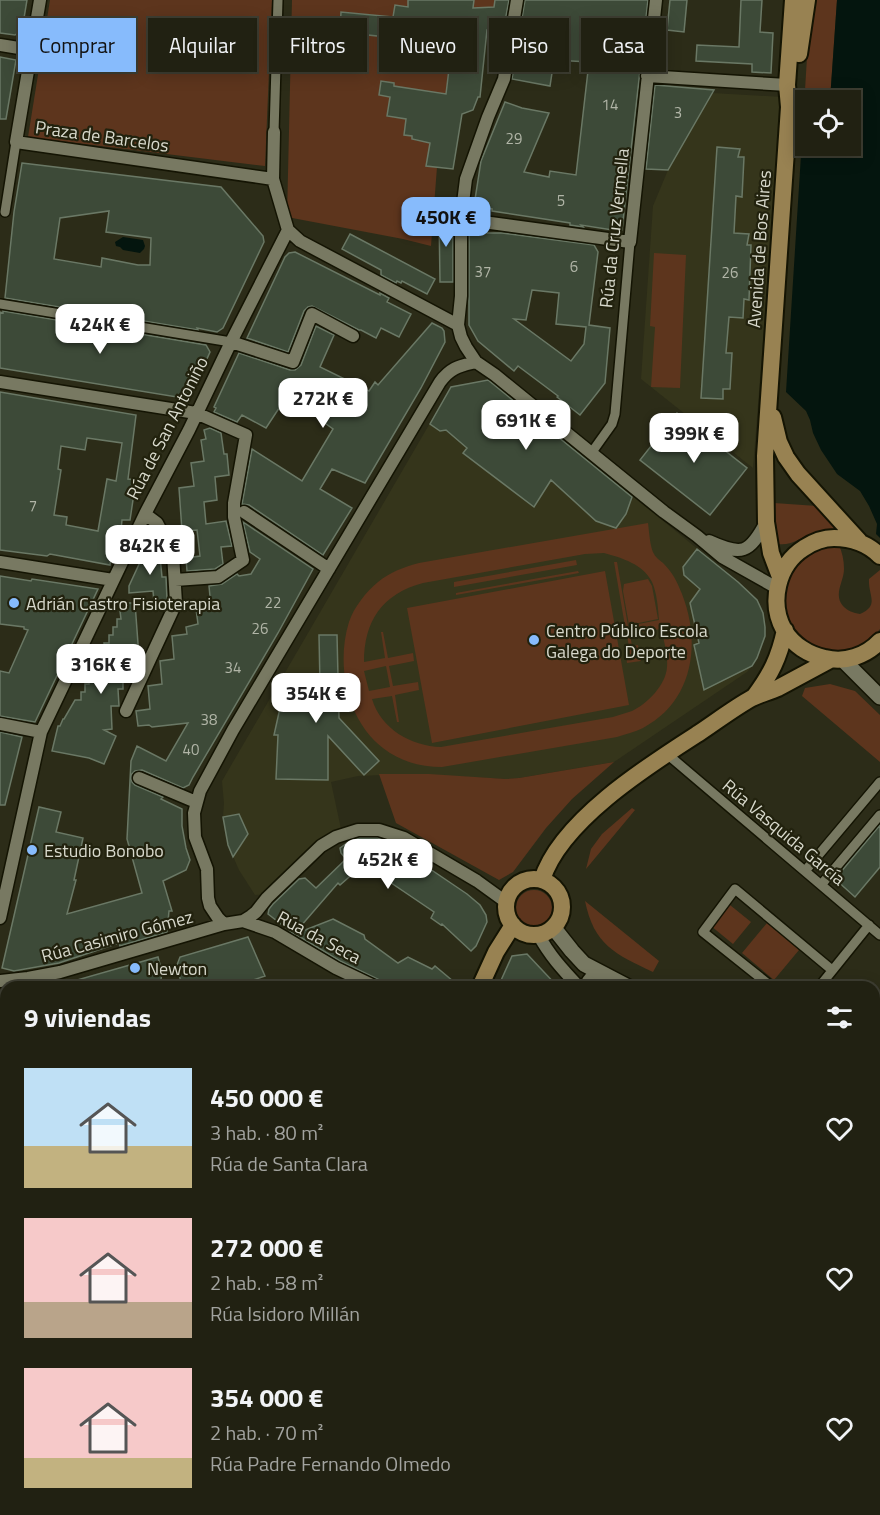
<!DOCTYPE html>
<html lang="es">
<meta charset="utf-8">
<style>
:root{--surface:#212112;--page:#2d2e20;--text:#f1f3f6;--muted:#a2a39f;--line:#3e3e32;--accent:#87bbfc}
body{margin:0;font-family:"Titillium Web",sans-serif;background:var(--page);color:var(--text);height:100vh;display:flex;flex-direction:column;font-size:22px;white-space:nowrap}
*{box-sizing:border-box;margin:0}
p{font-size:20px;color:var(--muted)}
.icon{flex:none;width:33px;height:33px;fill:none;stroke:currentColor;stroke-width:2;stroke-linecap:round;stroke-linejoin:round}
.map{position:relative;flex:1;overflow:hidden}
.drawer{position:absolute;left:0px;top:981px;width:880px;height:534px;display:flex;flex-direction:column;background:var(--surface);border-radius:18px 18px 0 0;box-shadow:0 3px 15px #0003,0 0 0 2px var(--line)}
.drawer>*{flex:none}
.banner{position:absolute;left:18px;top:18px;width:844px;height:54px;display:flex;gap:12px}
.controls{position:absolute;left:795px;top:90px;display:grid;gap:12px}
.controls a{display:grid;place-items:center;width:66px;height:66px;border-radius:0px;background:var(--surface);box-shadow:0 3px 15px #0003,0 0 0 2px var(--line);font-size:30px}
.price{position:absolute;translate:-50% -51px;padding:0 14px;border-radius:12px;background:#fff;color:#222;font-size:20px;line-height:39px;filter:drop-shadow(0 2px 3px #0008)}
.price::after{content:'';position:absolute;left:50%;top:36px;width:18px;height:14px;margin-left:-9px;background:inherit;clip-path:polygon(0 0,100% 0,50% 100%)}
.price.active{background:var(--accent);color:#111}
ul{padding:0;list-style:none}
li{display:flex;align-items:center;gap:18px;height:150px;padding:0 24px}
li span{display:grid;place-items:center;flex:none;width:168px;height:120px;border-radius:0px;color:#555}
li>.icon{margin-inline-start:auto}
span .icon{width:72px;height:72px;fill:#fffc;stroke-width:1}
li b{font-size:26px}
h2{display:flex;justify-content:space-between;align-items:center;height:72px;padding:0 24px;font-size:26px}
.tag{padding:0 21px;border-radius:0px;background:var(--surface);box-shadow:0 3px 15px #0003,0 0 0 2px var(--line);font-size:21px;line-height:54px}
.tag.active{background:var(--accent);color:#111}
.map>svg:first-child{display:block}
</style>
<div class="map">
<svg width="880" height="1515" viewBox="0 0 880 1515">
<rect width="100%" height="100%" fill="#2c2c18"/>
<path fill="#35351b" d="M712,93L782,97L753,468L641,379L653,206L668,170Z
M490,380L748,590L757,600L763,613L752,666L747,672L614,762L519,778L506,779L409,774L358,776L331,782L341,829L320,841L306,852L289,872L266,894L255,895L239,870L228,845L223,817L224,803L222,781L451,387Z"/>
<path fill="#5d351d" fill-rule="evenodd" d="M50,0H272L265,166L28,137Z
M292,0H408V7L395,5L393,17L341,12L340,36L350,37L351,33L452,44L446,94L394,86V83L381,81L379,95L390,97L387,116L398,118L409,99L404,135L412,136V139L418,141L419,139L431,141L427,166L437,167L431,246L403,239L287,217Z
M472,0H495L494,7H488L471,16L472,6H473L474,1Z
M814,0H837L830,100H806V146H813L801,155L809,25Z
M654,253L686,255L680,388L651,387L655,327L650,326Z
M774,503L817,506L841,530C831,529 821,529 811,534C800,538 791,546 778,544Z
M648,523C649,530 650,548 654,554C656,558 661,561 664,564C670,570 676,579 679,587C702,637 696,700 643,728C635,732 625,734 617,737L442,767C423,767 406,763 390,753C348,727 335,667 349,622C354,607 366,592 378,582C390,572 404,567 419,563ZM604,553C622,558 643,564 652,582C657,593 658,608 659,620L628,626L617,562H614L625,626L619,628L620,636L627,635L629,647L625,648L627,663L641,661L638,645L632,646L630,634L661,629C664,641 668,655 667,667C666,685 647,704 632,711C626,713 619,715 613,717L441,747C411,746 381,729 372,699L392,696L397,722H399L395,695L419,690L418,682L393,686L389,666L414,661L413,653L388,658L383,632H381L385,658L364,662C364,621 382,594 423,583L585,554ZM386,666L390,687L369,691L364,671Z
M839,545C842,552 844,560 844,569C844,582 833,594 843,606C848,611 853,613 860,614C880,605 868,596 869,579L880,570V629C869,643 854,651 836,651C782,649 765,578 812,552C820,547 830,546 839,545Z
M576,560L577,565L454,587V582Z
M578,571L579,573L456,595V593Z
M605,571L629,705L432,743L407,608Z
M648,579L652,586L658,619L629,625L623,591L624,584Z
M830,684L855,691L880,715V762L802,696L805,688Z
M614,762L572,799L546,828L513,872L499,880L396,823L379,774H429L506,779L519,778Z
M632,808L635,810L586,869L591,849L602,834Z
M516 908a18 18 0 1 1 36 0a18 18 0 1 1-36 0Z
M585,901L659,961L653,972C615,954 594,945 585,901Z
M730,905L751,922L733,944L711,926Z
M767,923L799,950L774,980L742,953Z"/>
<path fill="#04150e" d="M837,0H880V538L876,534L877,524L869,506L860,491L837,474L821,450L813,433L810,420L806,411L786,392L801,155L813,146H850V100H830Z
M123,237L143,240L145,246L144,249L140,253L123,250L120,247L116,246L115,242Z"/>
<g fill="none" stroke-linecap="round" stroke-linejoin="round">
<path stroke="#04150e" stroke-width="4" d="M484,1509L486,1512L494,1515"/>
</g>
<path fill="#3d4a38" stroke="#6a7865" stroke-width="1.5" fill-rule="evenodd" d="M0,0H27L22,30L15,35L0,33Z
M408,0H474L473,8L494,7L495,0H509L504,27L487,30L480,97H478L473,110L462,114L453,169L426,166L430,143L412,139V136L404,135L406,119L387,116L390,97L379,95L381,81L394,83V86L446,94L452,44L340,32L341,12L393,17L395,5L408,7Z
M525,0H648L622,230L619,231L581,225L583,227L570,225V223L492,211V209L474,206L481,161L505,102L522,108L549,113L524,172L549,177L550,171L576,175L589,62L554,60L550,86L512,79Z
M670,0H687L684,32L667,30Z
M741,0H762L760,32L773,33L771,73L752,72V64L696,61L697,45L739,47Z
M0,57L16,60L6,119H0Z
M655,85L714,90L668,170L646,169Z
M717,147L740,149L738,157H744L742,197L736,196L734,233L749,234L747,245H751L749,300L744,299L743,318L729,317L726,353H732L730,389H723V399L701,398Z
M22,163L221,187L263,236L264,242L223,328L217,332L197,328L198,330L5,298L14,212ZM109,211L106,232L151,238L150,265H138L102,258L101,267L54,259L60,218Z
M439,215H453V282H440Z
M469,230H484L487,231V233H502L594,245L598,252L589,325L610,328L605,383L580,415L557,397L558,396L518,366L514,371L478,341L469,325ZM532,290L559,293L556,324L586,327L584,344L571,361L514,319L526,320Z
M350,234L435,279L427,294L402,281L401,283L397,281L396,283L381,275V270L342,249Z
M295,252L380,295V293L389,298L387,302L411,314L399,337L381,328L376,338L361,330H359L312,306L308,307L304,311L288,352L247,338L285,257L289,253Z
M3,311L206,345L210,352L189,399L0,368V312L3,313Z
M432,323L442,328L444,331L445,342L421,388L365,483L332,469L320,489L352,508L323,555L249,505L242,504L252,449L302,481L333,429L287,396L266,428L242,415L237,422L214,412L216,408L214,407L239,353L290,370H295L301,365L316,326L334,335L320,367L369,391L375,382L378,385Z
M488,380L632,497L626,514L616,528L596,521L551,480L534,507L463,453L467,448L446,430L440,431L430,424L451,387Z
M0,392L136,415L128,479L136,480L130,520H122L120,541L116,542L115,550H112L110,565L50,554L47,556L0,550ZM87,438L122,443L116,481L107,479L98,531L66,525L67,517L54,515L61,470L58,469L61,446L85,450Z
M677,413L747,468L710,515L640,460Z
M210,428L221,433L224,454H227L229,475L215,477L217,500L204,502L206,524L226,521L232,546L221,547L223,564L215,569L187,571L186,558L200,556L197,530L182,531L179,488L194,486L191,463L204,461L201,440L206,439L204,430Z
M243,522L313,569L278,633L193,777L189,785L183,788L142,770L135,771L131,775L132,782L135,785L163,797L161,799L182,809V826L186,848L190,860L186,870L163,881L172,911H169L167,932L120,946L119,943L59,963L14,971L2,968L39,807L61,812L56,832L83,838L74,880H76L67,914L142,893L127,839L131,761L137,746L166,761L188,723L152,727L149,725L138,726L136,711L150,709L148,686L162,684L160,661L174,659L172,636L187,634L186,627L198,624L196,609L211,607L209,586L222,584L237,574L239,576L251,574L260,559L250,552Z
M159,546L162,577H166L167,600L154,602L153,591L129,593V586L147,547Z
M697,549L738,582L757,600L763,613L765,627V636L757,658L752,666L704,690L694,645L699,643L690,603L700,589L684,575L683,567Z
M0,576L31,581L32,579L98,589L35,722L0,716V671L9,673L28,630L24,629V627L0,624Z
M125,603H135L139,657H134L135,665H131V673H127V681H123V689H118L119,706H111L112,729L104,730L116,736L104,764L89,758L52,751L58,726H60L63,719H64L75,700H81V692H85V684H89V676H93V668L97,667V659H101V652L105,651L104,643H109V635H113V627H117V619H121L120,611H125Z
M319,635H337L339,718L379,761L364,775L328,736V780L276,779L278,735H274L286,681L320,685Z
M0,732L22,737L5,805H0Z
M239,814L248,834L233,857L228,845L223,817Z
M880,825V867L855,897L835,879Z
M359,838H378L390,842L467,894L480,905L486,915L487,922L476,946L471,951L442,924L441,925L431,918L434,912L372,870L360,875L356,871L340,885L338,883L294,934L268,914L269,909L273,904L299,879L305,878L316,888L346,859L341,853L340,848L350,841Z
M333,919L364,935L365,939L398,963L408,957L432,969L435,966L460,987H394L340,961L295,934Z
M248,937L265,976L233,987H182L177,965L180,957Z
M527,954L543,971L558,987H498L512,956Z
M158,957L162,972L160,987H63V984Z"/>
<g fill="none" stroke-linecap="round" stroke-linejoin="round">
<defs>
<path id="pedestrian" d="M274,132L278,0
M5,212L16,142
M0,304L231,342
M592,452L612,424L615,414L630,242
M667,754L880,935
M805,871L880,782
M821,885L880,815
M772,987L703,932L735,889L832,970
M819,987L869,925
M874,1044L880,1038
M874,1081L880,1075
M874,1172L880,1174"/>
<path id="minor" d="M40,0L16,142L273,179
M517,0L504,79L488,117L466,179L461,219V296L458,325L461,337L466,347L476,362L495,375L664,512L697,536L722,557L777,588
M0,45L31,50
M647,76L787,85
M274,132L273,179L288,230
M461,219L630,242L656,0
M288,230L300,241L458,325
M231,342L293,362L312,314L353,336
M0,382L196,413L246,435L234,503V517L243,560L218,577L175,580
M244,512L329,569
M709,541C742,556 749,554 766,522
M0,562L113,580
M126,711L176,603L173,554L157,523L145,514
M0,724L41,732
M139,778L196,802
M0,918L41,732L145,514L189,430L231,342L288,230
M243,921L275,932L336,968L376,987
M224,924L218,918L210,906L208,898L207,869L195,837L194,813L200,791L233,730L440,382C451,367 460,366 476,362
M538,934C549,955 563,970 579,987
M0,981L28,978L60,972L224,924L243,921L251,916L256,912L267,898L321,846L336,837L358,830H379L404,838L477,881L506,902
M589,987L588,981L596,971
M0,1141L6,1142
M874,1445H880
M432,1509L438,1515
M878,1515L880,1495"/>
<path id="tertiary" d="M843,660L880,697
M553,927L572,951L584,964L628,987
M874,1106L880,1109
M874,1303L880,1305"/>
<path id="primary" d="M799,54L807,0
M773,417L779,442L786,457L798,474L859,541
M880,556C867,543 852,538 834,538C823,538 813,542 804,548C777,565 769,603 784,630C793,645 809,655 825,658C845,663 866,656 880,641
M780,577L771,553L766,522L765,456L789,107L787,85L793,0
M754,697C771,674 779,658 785,630
M506 907a28 28 0 1 1 56 0a28 28 0 1 1-56 0Z
M542,880C560,821 649,765 699,733C717,721 734,708 752,698C760,694 769,692 778,688C795,679 813,669 830,660
M480,987L496,952L513,925
M0,1269L6,1270"/>
</defs>
<use href="#pedestrian" stroke="#141403" stroke-width="12"/>
<use href="#minor" stroke="#141403" stroke-width="15"/>
<use href="#tertiary" stroke="#141403" stroke-width="18"/>
<use href="#primary" stroke="#141403" stroke-width="20"/>
<use href="#pedestrian" stroke="#787962" stroke-width="9"/>
<use href="#minor" stroke="#787962" stroke-width="12"/>
<use href="#tertiary" stroke="#787962" stroke-width="15"/>
<use href="#primary" stroke="#988252" stroke-width="16"/>
<defs>
<path id="rail" d="M0,1317L6,1318"/>
</defs>
<use href="#rail" stroke="#adad9f" stroke-width="6"/>
<use href="#rail" stroke="#22220e" stroke-width="4" stroke-dasharray="11" stroke-linecap="butt"/>
</g>
<g fill="#87bbfc" stroke="#22220e" stroke-width="2">
<circle cx="14" cy="603" r="6"/>
<circle cx="534" cy="640" r="6"/>
<circle cx="32" cy="850" r="6"/>
<circle cx="135" cy="968" r="6"/>
</g>
<g text-anchor="middle" dominant-baseline="central" stroke-width="4.5" stroke-linejoin="round" paint-order="stroke">
<g font-size="15" fill="#b1b5a7">
<text x="610" y="104">14</text>
<text x="678" y="112">3</text>
<text x="514" y="138">29</text>
<text x="561" y="200">5</text>
<text x="574" y="266">6</text>
<text x="483" y="271">37</text>
<text x="730" y="272">26</text>
<text x="33" y="505">7</text>
<text x="273" y="602">22</text>
<text x="260" y="628">26</text>
<text x="233" y="667">34</text>
<text x="209" y="719">38</text>
<text x="191" y="749">40</text>
</g>
<g font-size="18" fill="#d8d9cc" stroke="#22220e">
<text transform="translate(102 136) rotate(8)">Praza de Barcelos</text>
<text transform="translate(614 228) rotate(-84)">Rúa da Cruz Vermella</text>
<text transform="translate(759 249) rotate(-86)">Avenida de Bos Aires</text>
<text transform="translate(167 428) rotate(-63)">Rúa de San Antoniño</text>
<text transform="translate(784 832) rotate(40)">Rúa Vasquida García</text>
<text transform="translate(117 936) rotate(-15)">Rúa Casimiro Gómez</text>
<text transform="translate(319 937) rotate(28)">Rúa da Seca</text>
</g>
<g font-size="18" fill="#d8d9cc" stroke="#22220e" text-anchor="start">
<text x="26" y="603">Adrián Castro Fisioterapia</text>
<text x="546" y="630">Centro Público Escola<tspan x="546" dy="21">Galega do Deporte</tspan></text>
<text x="44" y="850">Estudio Bonobo</text>
<text x="147" y="968">Newton</text>
</g>
</g>
</svg>
<div class="controls">
<a><svg class="icon" aria-label="locate" viewBox="0 0 24 24"><circle cx="12" cy="12" r="6"/><path d="M12 2v4M12 18v4M2 12h4M18 12h4"/></svg></a>
</div>
<b class="price active" style="left:446px;top:248px">450K €</b>
<b class="price" style="left:100px;top:355px">424K €</b>
<b class="price" style="left:323px;top:429px">272K €</b>
<b class="price" style="left:526px;top:451px">691K €</b>
<b class="price" style="left:694px;top:464px">399K €</b>
<b class="price" style="left:150px;top:576px">842K €</b>
<b class="price" style="left:101px;top:695px">316K €</b>
<b class="price" style="left:316px;top:724px">354K €</b>
<b class="price" style="left:388px;top:890px">452K €</b>
<div class="banner">
<a class="tag active">Comprar</a>
<a class="tag">Alquilar</a>
<a class="tag">Filtros</a>
<a class="tag">Nuevo</a>
<a class="tag">Piso</a>
<a class="tag">Casa</a>
</div>
<section class="drawer">
<h2>9 viviendas<svg class="icon" aria-label="filters" viewBox="0 0 24 24"><path d="M4 7h16M4 17h16"/><circle cx="9" cy="7" r="2"/><circle cx="15" cy="17" r="2"/></svg></h2>
<ul>
<li><span style="background:linear-gradient(#bfe0f5 65%,#c2b280 0)"><svg class="icon" aria-label="home" viewBox="0 0 24 24"><path d="M3 11l9-7 9 7M6 9v11h12V9"/></svg></span><div><b>450 000 €</b><p>3 hab. · 80 m²</p><p>Rúa de Santa Clara</p></div><svg class="icon" aria-label="heart" viewBox="0 0 24 24"><path d="M12 20l-8-8c-3-5 5-10 8-4 3-6 11-1 8 4z"/></svg></li>
<li><span style="background:linear-gradient(#f6c9c9 70%,#b9a48a 0)"><svg class="icon" aria-label="home" viewBox="0 0 24 24"><path d="M3 11l9-7 9 7M6 9v11h12V9"/></svg></span><div><b>272 000 €</b><p>2 hab. · 58 m²</p><p>Rúa Isidoro Millán</p></div><svg class="icon" aria-label="heart" viewBox="0 0 24 24"><path d="M12 20l-8-8c-3-5 5-10 8-4 3-6 11-1 8 4z"/></svg></li>
<li><span style="background:linear-gradient(#f6c9c9 75%,#c2b280 0)"><svg class="icon" aria-label="home" viewBox="0 0 24 24"><path d="M3 11l9-7 9 7M6 9v11h12V9"/></svg></span><div><b>354 000 €</b><p>2 hab. · 70 m²</p><p>Rúa Padre Fernando Olmedo</p></div><svg class="icon" aria-label="heart" viewBox="0 0 24 24"><path d="M12 20l-8-8c-3-5 5-10 8-4 3-6 11-1 8 4z"/></svg></li>
</ul>
</section>
</div>
